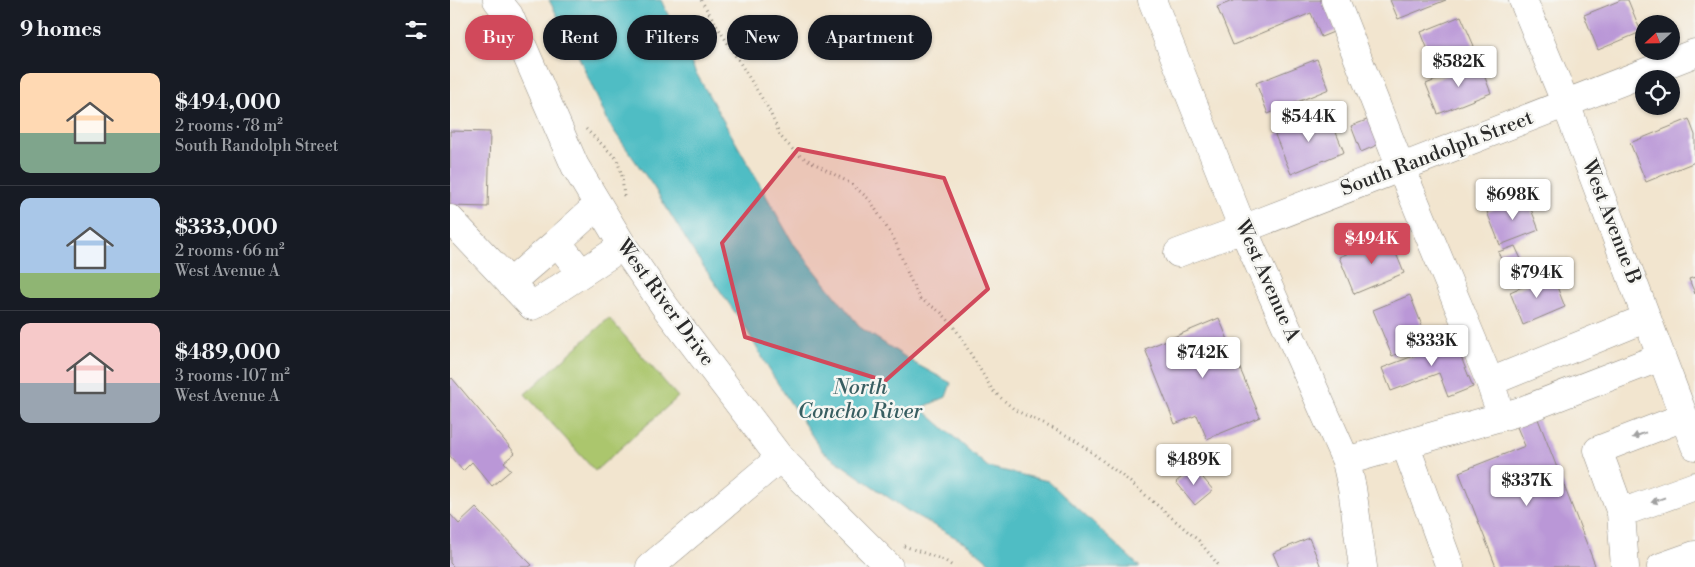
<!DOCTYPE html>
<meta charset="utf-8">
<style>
:root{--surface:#171b24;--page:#20242c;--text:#f1f3f6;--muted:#9ea1a6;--line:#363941;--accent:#d1495b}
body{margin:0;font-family:"Libre Bodoni",serif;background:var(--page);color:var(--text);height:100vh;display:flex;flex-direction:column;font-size:19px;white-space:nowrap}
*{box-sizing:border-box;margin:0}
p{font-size:16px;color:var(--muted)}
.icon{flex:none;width:28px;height:28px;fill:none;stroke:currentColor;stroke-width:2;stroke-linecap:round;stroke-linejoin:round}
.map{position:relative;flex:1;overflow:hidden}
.side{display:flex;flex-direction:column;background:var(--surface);width:450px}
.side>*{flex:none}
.hud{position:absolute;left:15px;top:15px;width:475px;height:45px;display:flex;gap:10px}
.needle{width:32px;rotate:248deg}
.fabs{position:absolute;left:1185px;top:15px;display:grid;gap:10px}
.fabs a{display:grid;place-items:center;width:45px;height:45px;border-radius:50%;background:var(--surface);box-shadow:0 1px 4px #0004;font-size:25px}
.price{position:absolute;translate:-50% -42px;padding:0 11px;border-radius:5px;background:#fff;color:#222;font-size:16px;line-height:32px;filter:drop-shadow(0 1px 2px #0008)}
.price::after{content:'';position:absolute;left:50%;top:30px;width:15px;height:11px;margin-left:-8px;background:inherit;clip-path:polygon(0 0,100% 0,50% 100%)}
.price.on{background:var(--accent);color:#fff}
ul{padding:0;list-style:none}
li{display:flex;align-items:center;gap:15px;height:125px;padding:0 20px}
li+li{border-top:1px solid var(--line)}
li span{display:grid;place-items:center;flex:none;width:140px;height:100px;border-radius:10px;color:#555}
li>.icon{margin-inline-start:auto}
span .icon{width:60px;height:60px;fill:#fffc;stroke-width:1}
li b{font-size:21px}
h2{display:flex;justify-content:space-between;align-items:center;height:60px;padding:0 20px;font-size:21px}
.tag{padding:0 18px;border-radius:22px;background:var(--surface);box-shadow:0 1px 4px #0004;font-size:18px;line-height:45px}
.tag.on{background:var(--accent);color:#fff}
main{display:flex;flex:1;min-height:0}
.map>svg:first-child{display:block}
</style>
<main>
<section class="side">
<h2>9 homes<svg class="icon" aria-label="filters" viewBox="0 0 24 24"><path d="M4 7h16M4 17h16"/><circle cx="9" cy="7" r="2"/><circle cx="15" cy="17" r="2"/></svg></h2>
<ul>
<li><span style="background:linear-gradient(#ffd9b3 60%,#7fa58c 0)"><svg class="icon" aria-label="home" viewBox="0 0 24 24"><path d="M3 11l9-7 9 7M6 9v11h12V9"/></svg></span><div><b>$494,000</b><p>2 rooms · 78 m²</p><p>South Randolph Street</p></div></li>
<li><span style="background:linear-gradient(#a9c7e8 75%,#8fb573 0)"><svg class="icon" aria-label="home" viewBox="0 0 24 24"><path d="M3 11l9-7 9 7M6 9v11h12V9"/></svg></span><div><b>$333,000</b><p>2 rooms · 66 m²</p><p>West Avenue A</p></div></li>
<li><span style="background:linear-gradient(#f6c9c9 60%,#9aa5b1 0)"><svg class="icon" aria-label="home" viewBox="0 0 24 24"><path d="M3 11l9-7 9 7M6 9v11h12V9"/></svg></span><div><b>$489,000</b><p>3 rooms · 107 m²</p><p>West Avenue A</p></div></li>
</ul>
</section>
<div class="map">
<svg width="1245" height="567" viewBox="0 0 1245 567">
<rect width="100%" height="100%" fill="#f6f6f2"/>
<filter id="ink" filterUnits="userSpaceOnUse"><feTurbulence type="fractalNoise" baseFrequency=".02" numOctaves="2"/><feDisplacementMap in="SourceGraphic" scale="10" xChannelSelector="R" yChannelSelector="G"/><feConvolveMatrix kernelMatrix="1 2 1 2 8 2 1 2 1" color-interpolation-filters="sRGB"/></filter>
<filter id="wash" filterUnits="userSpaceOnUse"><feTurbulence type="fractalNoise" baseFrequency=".0096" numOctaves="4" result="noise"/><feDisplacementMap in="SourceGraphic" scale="20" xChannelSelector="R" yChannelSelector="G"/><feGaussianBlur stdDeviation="1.12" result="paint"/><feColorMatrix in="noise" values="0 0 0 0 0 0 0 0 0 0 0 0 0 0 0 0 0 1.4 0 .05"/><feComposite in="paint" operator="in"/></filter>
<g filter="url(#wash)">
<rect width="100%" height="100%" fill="#f2e5cf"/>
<path fill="#abc66d" stroke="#6b784c" d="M159,318L228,397L145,471L75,394Z"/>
<path fill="#4fbdc4" stroke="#3d7478" d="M99,0H211L245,71L343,243L411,328L466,364L501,383L496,397L471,408L538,467L598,481L690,567H545L519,545L458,511L372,451L321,373L295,327L245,254L203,186L159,124L128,55Z"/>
<g id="blocks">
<path fill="#ba97d7" d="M785,0H874L886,31L871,37L861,13L783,45L767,7Z
M940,0H996L948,19Z
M1171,0H1178L1191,32L1148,50L1134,15Z
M1011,16L1024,46L983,63L971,32Z
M867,59L879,89L818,114L806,83Z
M1029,62L1041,93L988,114L976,84Z
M878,113L894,152L841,174L825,135Z
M922,118L932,143L911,152L901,126Z
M1239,119L1245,135V162L1196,182L1180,143Z
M0,131L40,132L38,207L0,206Z
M1076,196L1089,230L1050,245L1037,212Z
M939,236L954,273L904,294L889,257Z
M1065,246L1071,259L1054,266L1048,252Z
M1102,274L1115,307L1073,325L1060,292Z
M1245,277V294L1239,279Z
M960,295L978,341L942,356L923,310Z
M769,318L810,417L757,439L747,415L725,424L695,349Z
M999,327L1023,387L998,397L989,373L941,391L932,368L989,346L983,333Z
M2,378L65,453L54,462L61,470L42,486L22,462L13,471L0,456V380Z
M1088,419L1145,565L1141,567H1046L1009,472L1075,446L1067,427Z
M744,467L763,490L745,505L726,482Z
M26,508L82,565L79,567H4L0,563V514L9,524Z
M859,538L871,567H829L823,553Z"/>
</g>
</g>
<g filter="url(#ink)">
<use href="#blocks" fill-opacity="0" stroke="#8e887d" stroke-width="1"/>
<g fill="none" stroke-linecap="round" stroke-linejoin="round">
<defs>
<path id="minor" d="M47,0L59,15L125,166L173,246L216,308L330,458L439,567
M702,0L793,229L896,461L902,488L913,567
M885,0L951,168L1040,382
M1073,0L1116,104L1245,446
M0,219L82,306L173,246
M728,253L793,229L1245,53
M131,272L107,242L148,205
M60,283L107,242
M1046,400L1040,382L1197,318
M955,444L1000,567
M896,461L1071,411L1211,357
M1171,513L1245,486
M200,567L330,458
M1175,567L1171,513L1148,450L1234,417
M1211,567L1245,555"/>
</defs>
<use href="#minor" stroke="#8e887d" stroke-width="29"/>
<path stroke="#8e887d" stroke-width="3" stroke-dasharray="1 4" stroke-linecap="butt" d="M251,0L318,108L331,137L347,154L400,183L420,200L445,241L460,279L470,299L491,312L505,328L543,391L565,410L624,439L679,481L749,541L770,567
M136,129L167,159L172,176L174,197
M454,546L494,560L504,567"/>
<use href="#minor" stroke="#fff" stroke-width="28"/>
</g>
<defs><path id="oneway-solid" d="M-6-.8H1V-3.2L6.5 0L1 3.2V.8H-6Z" transform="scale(1.25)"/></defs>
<g fill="#a0a0a0">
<use href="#oneway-solid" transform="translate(1189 435) rotate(159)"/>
<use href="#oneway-solid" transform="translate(1208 500) rotate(160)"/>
</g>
</g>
<path fill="#d1495b" fill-opacity="0.2" stroke="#d1495b" stroke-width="4" stroke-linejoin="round" d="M348,149L494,178L538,289L435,381L295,337L272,243Z"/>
<g text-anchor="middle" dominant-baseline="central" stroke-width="5" stroke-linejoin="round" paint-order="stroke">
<g font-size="20" fill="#2b2b2b" stroke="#f6f6f2">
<text transform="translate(987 154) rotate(-21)">South Randolph Street</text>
<text transform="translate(1161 222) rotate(69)">West Avenue B</text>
<text transform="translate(817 281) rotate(66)">West Avenue A</text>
<text transform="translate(215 303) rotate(54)">West River Drive</text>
</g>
<g font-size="21" font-style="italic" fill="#385e61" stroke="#f6f6f2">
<text x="410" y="388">North<tspan x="410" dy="24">Concho River</tspan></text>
</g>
</g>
</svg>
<div class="fabs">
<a><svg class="needle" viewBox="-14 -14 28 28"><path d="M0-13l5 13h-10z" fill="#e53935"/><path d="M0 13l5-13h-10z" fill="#9ea1a6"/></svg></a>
<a><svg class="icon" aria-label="locate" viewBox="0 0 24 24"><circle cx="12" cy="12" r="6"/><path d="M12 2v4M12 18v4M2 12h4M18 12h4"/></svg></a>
</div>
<b class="price" style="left:1009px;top:88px">$582K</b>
<b class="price" style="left:859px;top:143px">$544K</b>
<b class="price" style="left:1063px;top:221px">$698K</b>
<b class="price on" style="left:922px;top:265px">$494K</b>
<b class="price" style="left:1087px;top:299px">$794K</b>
<b class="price" style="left:982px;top:367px">$333K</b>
<b class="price" style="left:753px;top:379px">$742K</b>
<b class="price" style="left:744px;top:486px">$489K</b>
<b class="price" style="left:1077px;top:507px">$337K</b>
<div class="hud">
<a class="tag on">Buy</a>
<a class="tag">Rent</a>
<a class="tag">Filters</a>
<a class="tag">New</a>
<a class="tag">Apartment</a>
</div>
</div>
</main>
